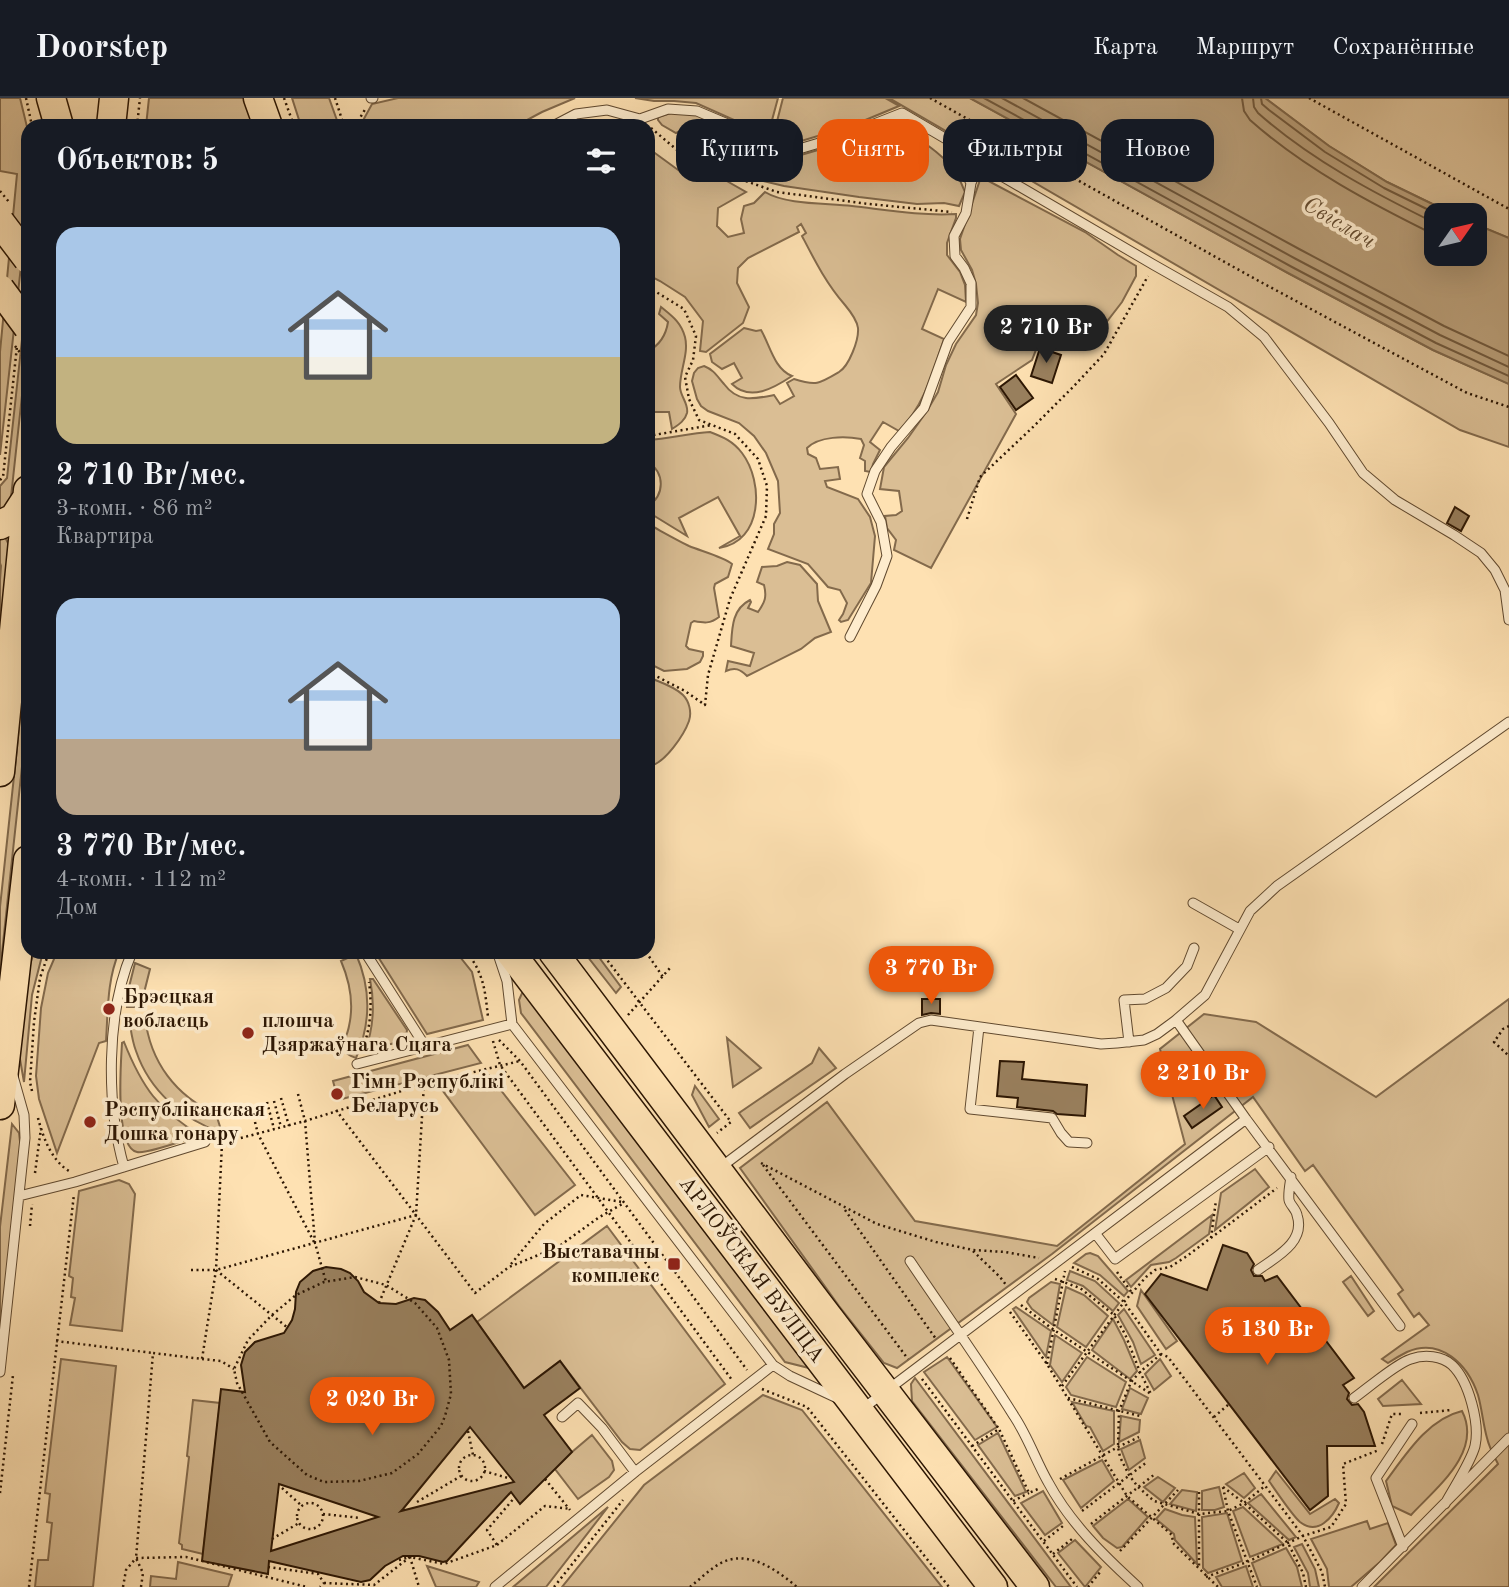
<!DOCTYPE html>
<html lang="ru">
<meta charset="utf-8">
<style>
:root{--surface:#171b24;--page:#242831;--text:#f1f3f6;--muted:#9ea1a6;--line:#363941;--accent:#ea580c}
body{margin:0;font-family:"Old Standard TT",serif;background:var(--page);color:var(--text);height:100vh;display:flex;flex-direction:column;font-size:26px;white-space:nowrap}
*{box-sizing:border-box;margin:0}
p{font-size:23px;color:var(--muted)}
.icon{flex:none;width:38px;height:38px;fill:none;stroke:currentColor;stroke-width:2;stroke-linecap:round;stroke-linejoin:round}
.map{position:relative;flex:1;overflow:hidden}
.side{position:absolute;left:21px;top:21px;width:634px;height:840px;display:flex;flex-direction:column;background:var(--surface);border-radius:21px;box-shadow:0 7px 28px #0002}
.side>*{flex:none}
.guide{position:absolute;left:676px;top:21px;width:665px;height:63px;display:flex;gap:14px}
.needle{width:46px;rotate:56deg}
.tools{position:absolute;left:1424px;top:105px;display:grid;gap:14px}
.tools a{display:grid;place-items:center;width:63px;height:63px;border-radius:14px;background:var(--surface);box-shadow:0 7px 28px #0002;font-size:35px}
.price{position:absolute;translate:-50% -60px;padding:0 16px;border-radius:24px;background:var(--accent);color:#fff;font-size:23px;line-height:46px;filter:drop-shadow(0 2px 4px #0008)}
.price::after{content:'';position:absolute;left:50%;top:42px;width:21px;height:16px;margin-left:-10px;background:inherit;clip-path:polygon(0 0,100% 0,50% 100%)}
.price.selected{background:#222;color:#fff}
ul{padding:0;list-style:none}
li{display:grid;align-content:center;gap:14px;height:371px;padding:0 35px}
li span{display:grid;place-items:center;height:217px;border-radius:21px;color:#555}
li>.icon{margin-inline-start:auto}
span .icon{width:126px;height:126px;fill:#fffc;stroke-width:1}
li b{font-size:30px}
h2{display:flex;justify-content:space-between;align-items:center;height:84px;padding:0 35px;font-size:30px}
.pill{padding:0 24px;border-radius:21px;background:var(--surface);box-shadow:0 7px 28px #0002;font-size:24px;line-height:63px}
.pill.selected{background:var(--accent);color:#fff}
header{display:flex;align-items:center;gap:42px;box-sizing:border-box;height:98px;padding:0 35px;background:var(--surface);border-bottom:2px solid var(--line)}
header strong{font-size:33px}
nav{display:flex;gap:38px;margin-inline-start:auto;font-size:24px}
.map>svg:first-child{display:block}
</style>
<header>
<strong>Doorstep</strong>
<nav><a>Карта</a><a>Маршрут</a><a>Сохранённые</a></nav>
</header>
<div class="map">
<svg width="1509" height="1489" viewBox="0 0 1509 1489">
<rect width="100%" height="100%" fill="#fee1b2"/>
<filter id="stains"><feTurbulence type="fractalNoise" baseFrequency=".00286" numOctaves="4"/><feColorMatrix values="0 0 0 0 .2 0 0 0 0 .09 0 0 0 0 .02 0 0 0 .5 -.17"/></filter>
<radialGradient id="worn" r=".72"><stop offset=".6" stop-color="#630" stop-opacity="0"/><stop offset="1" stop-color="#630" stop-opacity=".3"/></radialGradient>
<path fill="#dabe94" stroke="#836a4c" stroke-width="2" d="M0,0H20L28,33V105L0,357V254L17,76L0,73Z
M149,0H247L256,28H146Z
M292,0H329L339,28H301Z
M398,0H575L542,14L516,28H360L372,6Z
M635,0H778L768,37L696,5L674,3H654Z
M783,0H885L899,8L851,28L798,44L773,39Z
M889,0H970L1288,175L1433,252L1509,286V349L1460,332Z
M1265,0H1509V140L1475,126V117H1455L1387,84L1329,48Z
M674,14L691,15L705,20L763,48L764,52L755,81L727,71L708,57L720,41L699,24L676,35L662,27L658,22V19Z
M895,27C914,37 942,55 955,73C959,79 962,87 965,94L959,108L944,105L917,106L859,99L784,88L763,83L772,52L791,57H801L866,38Z
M648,50L685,77L695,65L746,94L718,110L717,128L728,139L744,135L741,121L744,108L754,105L765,94C786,107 827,105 852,108C887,112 920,118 956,116V120L947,145V157L960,174L965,187L966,204L938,191L922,231L944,241C933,274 924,308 899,333L883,324L870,344L880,352L873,366L871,374L865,373V363L860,360L864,347L861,341C845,338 819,338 807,350L808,356L816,360L820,371L838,369L840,381L825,383L827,389L858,401L870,419L875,438L871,485L848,522L841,524L839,522L843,516L847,505L840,492L828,489L808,466L768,451L774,436V426L780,415L778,383L766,355L754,338L739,325L708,313L701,308L697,301L692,283L694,275L698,270L704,268C714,272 717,278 724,286C738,305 754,301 774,297L780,306L794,298L787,285L794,281C816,288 819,286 839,274C849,268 859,242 858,230C857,222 850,213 845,207C826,185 815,163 802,138L806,135L801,126L797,129L799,134L748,160L738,170L737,185L749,209L743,225L706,254L700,253L703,223L685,199L660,183L648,177Z
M981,79L1085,134L1118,157L1136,168V178L1122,204L1105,226L1066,252L1039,244L1032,262L996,286L1016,316L931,470L894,452L896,442L887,430L885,418L896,417L902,413L899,393L880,391L884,369L908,340L927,313L938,294L946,267L956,246L976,217L978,205L976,186L972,172L961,152L960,141Z
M28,186V242L11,399L3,413L0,415V388L7,380Z
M661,209C672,218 681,224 685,239C689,255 680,272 680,289C680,298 689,306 687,315C685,323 678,327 672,331L669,314H648V253C660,247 666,237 668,224L659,216Z
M744,230L756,233L761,232C770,247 774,271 792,278C774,290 750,304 732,286L742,280L734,265L722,271L712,264L710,256Z
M710,334C723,339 733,343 742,355C764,384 763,444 719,450L740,438L718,399L679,420L687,438L648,414V408C665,397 665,375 648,364V342C669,341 689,335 710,334Z
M648,426C661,433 675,441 689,448C701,453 724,459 732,466L728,479L715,486L714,490L719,519C710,526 704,525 694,523L691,525L686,548L689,551L703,554V558L700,564L687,571L664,573L648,565Z
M5,439L12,453L0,564V482L1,468L0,465V441Z
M787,464L800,467L817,486L818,503L831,534L815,540L801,551L747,578C740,571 735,569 726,573L728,563L750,568L754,555L731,548C732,530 732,511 750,502L751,504L748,510L758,514C765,504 767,499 764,487L757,484L762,469L777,468Z
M28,526V613L0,873V809L17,650Z
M648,579C659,584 674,588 683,597C689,603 692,614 689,623C684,637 665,665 650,668L648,667Z
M34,854H43L32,897L24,984L18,950L30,867Z
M57,854H119C107,882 108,913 106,943L99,945L57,1055L39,1001L36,978L41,910L48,875Z
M375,854H456L472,874L483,922L427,936Z
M584,854H595L621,889L616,895Z
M356,856C371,890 371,925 356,960C351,958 345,956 344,950C343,944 348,935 349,928C354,906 350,884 341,863Z
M135,865L150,871L145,891L144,909H127L129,889Z
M370,881H373L407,932L406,939L402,943L365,953C374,929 375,906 370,881Z
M523,893L809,1270L785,1264L521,915L519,902Z
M1509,901V1489H1374L1498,1366C1494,1358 1489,1349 1487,1340C1483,1326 1482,1311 1478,1297C1468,1267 1441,1239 1407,1254C1401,1257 1394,1261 1388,1265L1382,1261L1429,1227L1419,1215L1414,1219L1398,1196L1403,1192L1313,1067L1305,1073L1253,999L1052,1156L897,1270L884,1265L839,1208L740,1070L827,1004L915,1123L1057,1148L1185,1046L1160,951L1204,916L1256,924L1376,999Z
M145,919C150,964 176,998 216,1016L222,1035C183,1021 150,994 136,953C132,943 131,932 129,921Z
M727,940L761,970L733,989Z
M124,944C142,989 158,1012 200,1037C188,1041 147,1056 137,1054C114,1049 121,964 122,945Z
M468,947L481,965L338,1002L333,983Z
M819,950L836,970L750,1030L739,1015L812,965Z
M489,977L575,1087L535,1117L440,989Z
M695,988L719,1021L709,1029L692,997Z
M12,1026L19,1035L21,1052L0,1239V1129Z
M1255,1071L1269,1089L1215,1132L1221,1095Z
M119,1082L129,1086L135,1096L122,1233L70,1227L75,1200L71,1199L73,1180L69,1178L79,1093Z
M1212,1117L1209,1136L1176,1160L1169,1164L1151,1167L1131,1189L1126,1182Z
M607,1128L725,1286L640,1352L630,1351L622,1344L560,1263L524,1290L477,1224Z
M1090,1155L1098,1158L1128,1193L1124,1198L1100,1177L1074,1165L1086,1156Z
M1070,1173L1095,1183L1119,1205L1113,1213L1083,1188L1067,1182Z
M1351,1178L1374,1213L1368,1218L1343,1184Z
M1051,1184L1060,1186L1053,1227L1032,1211L1027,1204L1029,1200Z
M1066,1189L1084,1197L1108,1218L1086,1249L1057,1229Z
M1141,1192L1177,1243L1166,1251L1137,1208Z
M1016,1209L1051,1233L1046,1259L1013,1211Z
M1124,1211L1155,1257L1141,1266L1133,1244L1118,1217Z
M1113,1221L1124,1242L1137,1273L1130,1281L1092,1252Z
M1055,1237L1082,1255L1062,1284L1050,1267Z
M947,1259L997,1329L975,1342L924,1274Z
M1087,1259L1126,1284L1116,1309L1071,1297L1066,1289Z
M61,1261L116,1268L93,1489H35L38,1462H48L52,1425L47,1424L50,1396L45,1395Z
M1160,1261L1171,1278L1154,1292L1145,1276Z
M915,1280L1071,1489H1056L912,1303L911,1286Z
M1402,1282L1421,1306L1383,1308L1378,1301Z
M1130,1290L1148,1300L1141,1316L1122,1311Z
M763,1297L802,1312L942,1489H562L644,1387Z
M193,1302L220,1305L203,1456L182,1451V1447L179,1445L189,1359L187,1358Z
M1072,1304L1114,1313V1346L1103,1353L1090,1329L1086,1328Z
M1462,1313C1483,1354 1436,1390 1411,1417L1392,1408L1386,1383C1406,1356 1428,1321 1462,1313Z
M1121,1318L1140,1322L1139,1334L1119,1344Z
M998,1335L1026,1394L1015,1398L978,1347Z
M592,1337L612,1363L614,1372L609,1379L578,1401L555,1371L572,1354Z
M1140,1342L1145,1360L1129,1372L1121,1351Z
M1102,1362L1114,1383L1081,1410L1063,1382Z
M1276,1373L1310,1416L1335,1401L1339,1405C1333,1419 1318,1438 1300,1424C1292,1417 1276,1393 1269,1383Z
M1244,1375L1255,1390L1244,1400L1226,1386Z
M1158,1379L1175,1390L1163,1404L1144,1389Z
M1219,1389L1224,1409L1215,1412H1202V1393Z
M1182,1392L1197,1394L1196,1413L1170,1406Z
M1043,1393L1062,1425L1045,1437L1021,1405Z
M1261,1396L1296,1439L1289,1442L1248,1405Z
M1128,1401L1148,1419L1122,1449L1117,1450L1103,1440L1093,1428Z
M608,1409L546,1489H513Z
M1243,1409L1283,1446L1250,1459L1233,1413Z
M1165,1411L1182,1417L1195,1419L1197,1466L1175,1442L1174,1436L1156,1421Z
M1227,1415L1242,1463L1208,1475L1203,1470L1202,1419Z
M1367,1423L1370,1431L1388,1425L1396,1447L1380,1464L1351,1489H1329L1327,1471L1311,1441Z
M1075,1442L1101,1469L1085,1489L1058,1455Z
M1302,1446L1315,1471L1319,1489H1310L1308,1475L1294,1449Z
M1286,1450L1297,1469L1302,1489H1261L1252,1465Z
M178,1464L232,1477L228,1489H150L151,1478L176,1481Z
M427,1468L479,1484L476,1489H436Z
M1246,1468L1253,1489H1222L1216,1479Z"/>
<path fill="#b79c76" stroke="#7f6648" stroke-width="2" d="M970,0H1265L1329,48L1387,84L1455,117H1437V156H1475V126L1509,140V286L1433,252L1288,175Z"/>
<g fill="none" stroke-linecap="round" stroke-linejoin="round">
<path stroke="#72593c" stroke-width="2" d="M984,0L1292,169L1436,245L1509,278
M1002,0L1296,161L1440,237L1509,269
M1023,0L1301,152L1444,228L1509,258
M1242,0L1244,13L1250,22C1305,71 1372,106 1437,138
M1253,0L1254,9L1258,15C1311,62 1374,95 1437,126
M1261,0L1262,6L1269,12L1325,54L1384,90L1439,117"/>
</g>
<path fill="#99805e" stroke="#2c1603" stroke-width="2" fill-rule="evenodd" d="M700,27L716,41L707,51L691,36Z
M1040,250L1061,257L1052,285L1031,278Z
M1016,277L1033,300L1016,312L1000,289Z
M1455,409L1469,418L1461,433L1447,425Z
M922,901H940V916L931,915L922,917Z
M1000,963L1024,964L1022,981L1087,987L1085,1018L1057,1016L1053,1013L1017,1009L1018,1000L997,998Z
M1214,997L1222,1009L1192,1030L1184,1018Z
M1223,1147L1247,1155L1254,1166L1251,1172L1254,1178H1262L1265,1183L1277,1178L1354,1280L1343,1287L1349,1295L1347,1301L1352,1307L1358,1306L1364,1314L1375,1348H1327L1328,1398L1310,1412L1145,1196L1161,1176L1207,1192Z
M326,1169L341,1171L350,1175L358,1183L364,1194L379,1205L396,1206L414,1200L425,1202L438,1214L450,1232L472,1217L524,1290L560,1263L580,1290L544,1317L572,1354L520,1406L511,1394L458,1451L447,1463L443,1464L419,1458H403L385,1468L370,1482L361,1484L269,1463L268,1476L202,1463L221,1291L245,1294L241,1267L245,1254L255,1244L284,1235L292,1222L295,1211L296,1194L300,1184L313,1173ZM470,1329L514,1384L401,1413L403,1411ZM279,1386L378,1419L271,1453Z"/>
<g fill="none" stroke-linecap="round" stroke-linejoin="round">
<defs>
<path id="service" d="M371,0H373
M553,28L576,16L607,12L640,21L668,11L697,13L730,27L769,46L799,51L846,37L902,15L948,42L971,85L966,115L954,138L955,158L964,170L971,185V209L948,244L924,310L891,349L875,373L867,396L881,424L887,458L876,488L850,539
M971,85L976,74L988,70L1154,167L1228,209L1264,239L1329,325L1363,375L1395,402L1454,437L1481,455L1495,472L1505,492L1509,522
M1193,805L1239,831
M365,854L425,948
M498,856L507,883L512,926L773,1267L790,1278L837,1300
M979,929L970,1011L1052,1020L1061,1035L1069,1044L1087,1045
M1129,944L1124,902L1145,901L1166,890L1187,868L1194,850
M357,966L512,926
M1246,1021L1400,1228
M124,1069C106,1006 106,915 132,854
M721,1069L845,976L919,925L931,922L1101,946L1117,945L1144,942L1157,936L1176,922L1205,897L1250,813L1277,788L1509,624
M19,1098L75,1084L205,1044
M1095,1135L1115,1161L1269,1049
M910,1163C945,1215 981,1265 1014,1318C1028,1339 1036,1363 1048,1384C1070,1425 1104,1458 1138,1489
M1258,1172C1276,1159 1306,1144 1297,1117C1296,1111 1290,1107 1289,1102C1288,1095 1290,1086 1291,1079
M0,1274L25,1040L24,1017L13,978
M1354,1300C1368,1290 1397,1265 1411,1261C1425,1256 1442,1258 1452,1267C1469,1283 1480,1326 1475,1348C1471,1364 1453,1391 1445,1406
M861,1312L1246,1021L1176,922
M562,1319L578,1305L602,1330L635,1374
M1403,1449L1376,1380L1412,1326
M495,1489L635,1374L773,1267
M1362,1489L1509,1340"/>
<path id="primary" d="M51,0L59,28
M258,0L268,28
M111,28L114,0
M0,427L14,420L27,400
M0,674L28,392
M510,854L993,1489
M553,854L819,1207L1035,1489
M0,1007L28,762"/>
</defs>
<use href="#service" stroke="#60492f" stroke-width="11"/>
<use href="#primary" stroke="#2c1603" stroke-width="31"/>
<path stroke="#2c1603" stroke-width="2.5" stroke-dasharray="2 3.5" stroke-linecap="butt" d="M26,0L32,28
M284,0L294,28
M335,0L344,28
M930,0L1257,182L1467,295L1509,309
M1309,0L1509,111
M137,28L140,0
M355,28L366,10
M651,30L683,57L720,74L777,94L869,106L952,114
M0,93L9,104
M648,189L684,211L696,238L693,262L685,279L689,301L699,322L735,336L758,361L767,388L766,418L730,501L708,577L705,607L685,593L654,577L648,571
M648,338L712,327
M0,382L3,379L17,248
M967,421L980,379L1032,330L1074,288L1104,256L1148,178
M467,854C484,877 485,892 488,919
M601,854L731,1024L717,1035
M646,854L663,879
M628,917L670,870
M1509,928L1503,931L1494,944L1509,958
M499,942L520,963L747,1272
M493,943L500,967L732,1282
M363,950C371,928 372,907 369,884
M32,993L30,984L34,924L40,880L49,854
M298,996L305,1023L315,1145L326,1184
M281,1000L289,1028
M274,1003L281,1029
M267,1004L274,1031
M251,1008L258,1036L314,1144
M336,1012L416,1117
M38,1020C43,1039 51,1062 69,1073
M761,1065L877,1126L936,1144L973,1152L1005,1154L1039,1160
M763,1067L908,1261
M35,1075L41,1030
M845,1112L936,1241
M30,1128L32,1106
M1211,1140L1216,1102
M973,1153L1000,1179L1007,1188
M511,1166L544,1126L581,1097L622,1104
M1072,1169L1098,1181L1124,1204L1161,1256L1168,1259L1303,1438L1322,1474L1325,1489
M191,1172H216L416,1117L475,1195L509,1169L558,1149L598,1120L624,1105
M216,1172L288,1230
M1117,1174L1132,1195
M355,1179L386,1187L415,1205L437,1230L449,1262L451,1296L445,1318L441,1328L418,1356L392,1375L359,1383L324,1384L307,1377L270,1344L237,1285L234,1271L248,1242L272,1217L296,1197L324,1184Z
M1055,1181L1080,1190L1114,1217L1125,1236L1140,1274L1151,1296
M379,1205L416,1117L424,986
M1021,1207L1054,1232L1151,1296
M1010,1214L1047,1266L1127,1398L1172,1437L1173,1445L1218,1489
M56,1243L153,1255
M1161,1256L1140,1274L1131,1284L1119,1313L1118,1349L1120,1359L1129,1377L1138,1389L1154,1403L1199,1416L1228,1413L1244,1405L1265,1388
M950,1260L999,1331
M202,1261L221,1263L234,1271
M1047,1266L1065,1173
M922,1281L1077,1489
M1062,1288L1124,1204L1146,1179L1155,1172L1170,1169L1187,1158L1277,1090
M762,1291L807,1309L949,1489
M1068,1300L1140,1318
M1420,1315L1451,1312
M1214,1319L1229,1306
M468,1333L473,1357
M1382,1346L1392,1316H1402
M972,1348L999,1331L1029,1395L1038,1391
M459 1370a13 13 0 1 1 26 0a13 13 0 1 1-26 0Z
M484,1373L508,1380
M545,1381L570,1412
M1060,1381L1118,1349L1139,1339
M1223,1389L1244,1405L1288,1445L1303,1475L1306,1489
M1223,1389L1228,1413L1257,1489
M282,1390L302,1408
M1199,1394V1471
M0,1395L13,1277
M1013,1403L1029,1395
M417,1404L461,1378
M297 1418a13 13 0 1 1 26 0a13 13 0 1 1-26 0Z
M1082,1413L1147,1364
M323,1416L361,1420
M1091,1426L1155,1376
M272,1441L299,1425
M1044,1443L1063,1428
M497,1447L545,1408L571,1411
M1120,1453L1178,1392
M1053,1456L1072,1441
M399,1462L410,1459L419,1489
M268,1469L318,1476L324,1485L320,1489
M1206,1479L1247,1464L1303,1438L1331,1429L1346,1406L1343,1366L1379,1352
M324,1485L374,1487L410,1459L444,1466L497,1447L487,1432L515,1399
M29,1489L74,1096
M123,1489L126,1472L136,1460L186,1459L307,1489
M141,1489L143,1475L136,1460L153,1255L202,1261L216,1172L222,1045L305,1023L424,986L520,963
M554,1489L623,1402
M690,1489C700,1481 710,1471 721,1465C748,1451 777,1472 797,1489
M1088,1489L1101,1473"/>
<use href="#service" stroke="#feeccd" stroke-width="9"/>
<use href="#primary" stroke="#fee1b2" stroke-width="28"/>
<defs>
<path id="primary-bridge" d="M0,124L28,161
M0,191L28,229"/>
</defs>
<use href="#primary-bridge" stroke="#2c1603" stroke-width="31" stroke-linecap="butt"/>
<path stroke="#2c1603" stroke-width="2.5" stroke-dasharray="2 3.5" stroke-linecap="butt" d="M15,248L28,265"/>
<use href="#primary-bridge" stroke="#fee1b2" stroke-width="28"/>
</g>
<g fill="#8f2418" stroke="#feeccd" stroke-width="2.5">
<circle cx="109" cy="911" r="7"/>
<circle cx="248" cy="935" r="7"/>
<circle cx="337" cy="996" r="7"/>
<circle cx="90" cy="1024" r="7"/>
<rect x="667" y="1159" width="14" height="14" rx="3.5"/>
</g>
<g text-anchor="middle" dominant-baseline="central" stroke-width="7" stroke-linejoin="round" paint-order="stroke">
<g font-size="21" font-weight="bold" fill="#2c1603" stroke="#feeccd" text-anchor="start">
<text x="123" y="899">Брэсцкая<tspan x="123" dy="24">вобласць</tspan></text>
<text x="262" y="923">плошча<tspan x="262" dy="24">Дзяржаўнага Сцяга</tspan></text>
<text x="351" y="984">Гімн Рэспублікі<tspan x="351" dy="24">Беларусь</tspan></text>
<text x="104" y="1012">Рэспубліканская<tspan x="104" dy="24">Дошка гонару</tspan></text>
<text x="660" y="1154" text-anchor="end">Выставачны<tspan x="660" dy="24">комплекс</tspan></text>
</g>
<g font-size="21" fill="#2c1603" stroke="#feeccd">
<text transform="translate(751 1172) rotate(53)">АРЛОЎСКАЯ ВУЛІЦА</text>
</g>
<g font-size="23" font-style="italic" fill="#644c31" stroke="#feeccd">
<text transform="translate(1339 125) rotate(31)">Свіслач</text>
</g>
</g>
<rect width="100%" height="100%" filter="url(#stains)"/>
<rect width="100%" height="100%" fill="url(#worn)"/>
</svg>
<div class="tools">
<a><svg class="needle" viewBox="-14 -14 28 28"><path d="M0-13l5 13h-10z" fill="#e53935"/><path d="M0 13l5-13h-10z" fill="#9ea1a6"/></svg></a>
</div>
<b class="price selected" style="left:1046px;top:267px">2 710 Br</b>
<b class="price" style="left:931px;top:908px">3 770 Br</b>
<b class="price" style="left:1203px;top:1013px">2 210 Br</b>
<b class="price" style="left:1267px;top:1269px">5 130 Br</b>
<b class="price" style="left:372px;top:1339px">2 020 Br</b>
<div class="guide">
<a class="pill">Купить</a>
<a class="pill selected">Снять</a>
<a class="pill">Фильтры</a>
<a class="pill">Новое</a>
</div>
<section class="side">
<h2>Объектов: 5<svg class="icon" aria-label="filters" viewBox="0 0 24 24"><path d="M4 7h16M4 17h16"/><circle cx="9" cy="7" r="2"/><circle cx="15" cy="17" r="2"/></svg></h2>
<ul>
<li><span style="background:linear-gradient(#a9c7e8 60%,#c2b280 0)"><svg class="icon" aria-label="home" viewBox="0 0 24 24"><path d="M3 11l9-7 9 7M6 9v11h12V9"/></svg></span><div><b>2 710 Br/мес.</b><p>3-комн. · 86 m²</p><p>Квартира</p></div></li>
<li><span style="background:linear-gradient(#a9c7e8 65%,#b9a48a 0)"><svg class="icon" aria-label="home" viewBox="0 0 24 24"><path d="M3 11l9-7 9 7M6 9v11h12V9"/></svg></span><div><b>3 770 Br/мес.</b><p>4-комн. · 112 m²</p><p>Дом</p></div></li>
</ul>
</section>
</div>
